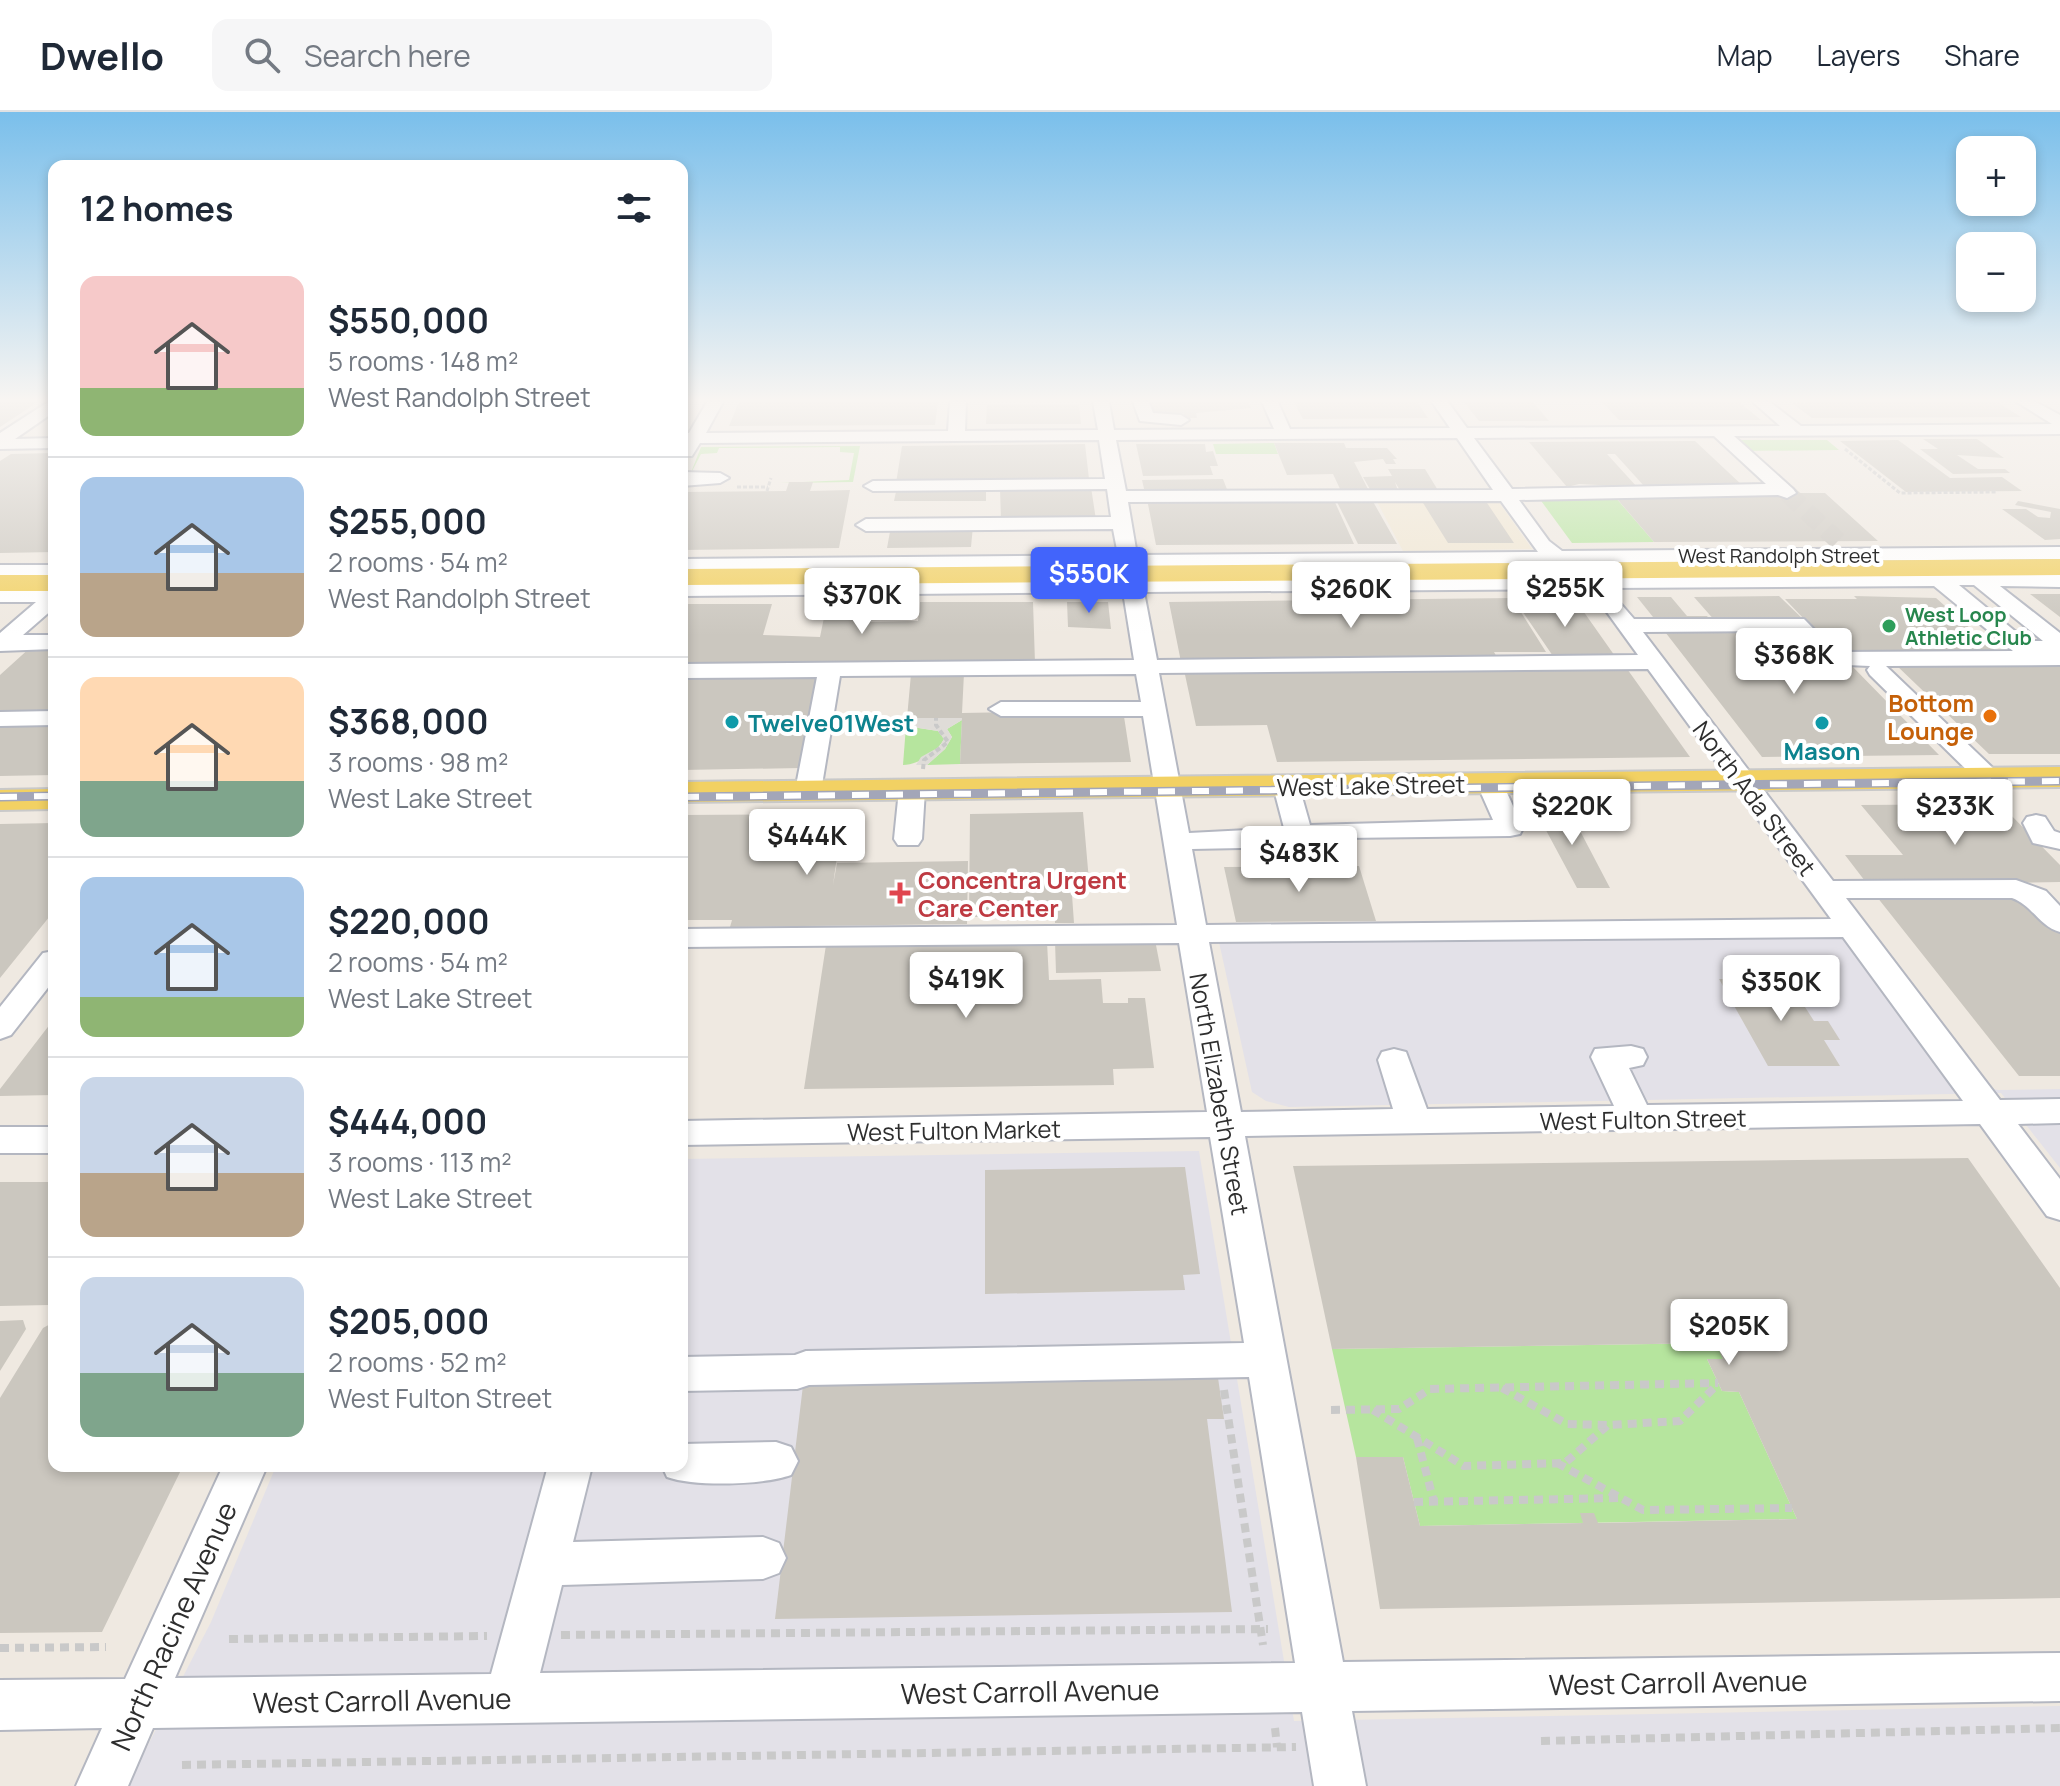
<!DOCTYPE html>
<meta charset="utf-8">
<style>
:root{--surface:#fff;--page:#f6f6f7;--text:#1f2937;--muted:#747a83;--line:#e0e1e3;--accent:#4264fb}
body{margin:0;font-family:Manrope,sans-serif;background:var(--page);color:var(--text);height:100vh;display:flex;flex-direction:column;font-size:30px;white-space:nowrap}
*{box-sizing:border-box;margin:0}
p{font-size:26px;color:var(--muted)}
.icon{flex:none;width:44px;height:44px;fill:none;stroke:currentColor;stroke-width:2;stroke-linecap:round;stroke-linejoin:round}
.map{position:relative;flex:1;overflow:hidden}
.panel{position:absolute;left:48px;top:48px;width:640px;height:1312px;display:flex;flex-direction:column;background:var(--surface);border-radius:16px;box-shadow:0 4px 12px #0003}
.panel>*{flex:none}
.fabs{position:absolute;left:1956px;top:24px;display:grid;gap:16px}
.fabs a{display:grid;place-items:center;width:80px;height:80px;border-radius:16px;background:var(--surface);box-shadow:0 4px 12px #0003;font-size:40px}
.price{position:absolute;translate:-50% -68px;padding:0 18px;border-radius:8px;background:#fff;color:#222;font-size:26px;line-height:52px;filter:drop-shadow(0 2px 4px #0008)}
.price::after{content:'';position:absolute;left:50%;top:48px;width:24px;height:18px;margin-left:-12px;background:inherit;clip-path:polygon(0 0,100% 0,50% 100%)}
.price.current{background:var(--accent);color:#fff}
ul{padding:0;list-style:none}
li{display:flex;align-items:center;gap:24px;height:200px;padding:0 32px}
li+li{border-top:2px solid var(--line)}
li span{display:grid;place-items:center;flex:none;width:224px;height:160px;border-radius:16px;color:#555}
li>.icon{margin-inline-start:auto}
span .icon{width:96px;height:96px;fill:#fffc;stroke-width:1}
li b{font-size:34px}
h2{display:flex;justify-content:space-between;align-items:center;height:96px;padding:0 32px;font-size:34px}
header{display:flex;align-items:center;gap:48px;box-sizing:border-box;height:112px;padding:0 40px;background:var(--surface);border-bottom:2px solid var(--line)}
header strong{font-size:38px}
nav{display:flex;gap:44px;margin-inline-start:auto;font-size:28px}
.search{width:560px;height:72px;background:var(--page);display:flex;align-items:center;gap:20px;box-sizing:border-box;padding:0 28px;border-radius:16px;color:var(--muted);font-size:30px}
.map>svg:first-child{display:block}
</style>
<header>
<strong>Dwello</strong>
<div class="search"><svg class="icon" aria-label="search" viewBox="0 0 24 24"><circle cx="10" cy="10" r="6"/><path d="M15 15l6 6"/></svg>Search here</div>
<nav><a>Map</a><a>Layers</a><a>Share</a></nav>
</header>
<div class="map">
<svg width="2060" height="1674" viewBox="0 0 2060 1674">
<rect width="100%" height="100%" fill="#efe9e1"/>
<path fill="#e3e1e8" d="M1852,816L1968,971L1998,978L2060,977V1056L2001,981L1289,995L1266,989L1252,980L1217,821Z
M1199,1039L1294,1609L2060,1594V1674H127L211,1510L276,1354H682V1047Z"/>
<path fill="#f0e6d1" d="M1494,383L1532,437L1403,439L1374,384Z"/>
<path fill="#b6e59e" d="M1731,328H1827L1839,338L1743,339Z
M1274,331L1278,342H1216L1213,332Z
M860,334L853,370L780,371L849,368L854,341L840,340V335L719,336L717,341L701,342L690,363L701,335Z
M1539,386H1616L1654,430L1572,431Z
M962,608L960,652L927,653L945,637L952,625L947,617Z
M906,614L938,619L944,627C937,641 917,653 903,653Z
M1716,1231L1723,1247H1707L1722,1279L1739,1280L1797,1407L1420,1414L1403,1345H1356L1332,1237Z"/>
<path fill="#dfdcd8" d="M907,606H962V608L947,617L952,625L945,637L927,653H916L921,645L939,635L944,627L938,619L906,614Z"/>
<path fill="#cbc7bf" d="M0,290H38L0,315Z
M739,290H938L935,313L729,314Z
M1151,290H1248L1251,296L1196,301L1197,306H1186L1183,301H1154Z
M1294,290H1417L1428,306L1303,307Z
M1464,290H1533L1549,309H1479Z
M1602,290H1739L1761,308H1619Z
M1834,290H1997L2021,305L1812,306L1792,291Z
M987,293H1079L1081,312H986Z
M1923,327H1977L2004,346L1957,343L1978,357H2005L2010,361L1953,362L1920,337H1938Z
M1898,328L1950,366L2002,365L2022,379L1906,380L1840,329Z
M1695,329L1743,374L1645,375L1615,342H1607L1637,375L1579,372L1567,375L1529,330Z
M1274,331H1344L1346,336H1387L1397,347H1393L1396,352H1386L1383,347L1354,350L1369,379H1341L1333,362L1287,363Z
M1085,332L1089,367L1083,369L896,371L902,334Z
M1136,332H1205L1206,340L1213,339L1218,354H1210L1213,363L1143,364Z
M54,341V440L0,441V349L11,342Z
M1388,357H1425L1439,380H1401L1395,370L1398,379H1371L1363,365L1392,364Z
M1223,367L1228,380L1145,381L1142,368Z
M789,370H813L810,379L850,378L839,436L682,438L683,380L786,379Z
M986,374V389H894L897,375Z
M1091,375L1096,408L1001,407L1000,377Z
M1612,381H1825L1878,429L1654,430Z
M1483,385L1514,431H1448L1420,386Z
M1333,386L1354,432L1156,433L1147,387Z
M1335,386H1371L1397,432H1358Z
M2018,389L2060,397V427L2045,428L2002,397H2026L2038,405L2050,406L2051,400L2015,393Z
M891,414H973L971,435L887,436Z
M2030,482H2060V505Z
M1779,484L1804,508L1716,510L1694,485Z
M1854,484L1936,486L1998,541L1837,542L1785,487H1857Z
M1637,485H1671L1687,504H1707L1712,510H1657Z
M1512,486L1546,540H1494L1498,547L1181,550L1169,490Z
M1574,486L1617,547H1555L1514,487Z
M920,490H1033L1035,551L682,554V492H772L763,523L820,525L827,491H874L871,510L918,509Z
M1067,490H1108L1111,517L1068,515Z
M1786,515L1821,552H1850L1939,643L1762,645L1662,516Z
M32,534H54V605H0V563Z
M2060,551V642H1989L1895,552Z
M1625,554L1690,645L1277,650L1267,613L1196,614L1184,558Z
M964,561L962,601L1123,598L1131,650L960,652L962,606H907L911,562Z
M819,562L800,656L682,658V563Z
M54,609V663L0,664V610Z
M2000,692L2060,753V770L1868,773L1845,743H1903L1861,693Z
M1533,694H1567L1610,776H1577Z
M1083,700L1089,769H1071L1074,811H1055V804L969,805L970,702Z
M843,702L833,773L837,751L968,749L967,812L730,815L732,808H682V703Z
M54,711V799L0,866V712Z
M1359,754L1376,809L1236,810L1224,755Z
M2024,783L2060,822V964H2019L1877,785Z
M1155,828L1161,859L1056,861L1055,829Z
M1047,830L1049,868L1101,867L1103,891H1128V886H1145L1154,956L1113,957L1114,973L804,977L826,833Z
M1719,867H1787L1814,909H1828L1840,928H1824L1840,954H1768Z
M54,907V983L0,984V977Z
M1968,1046L2060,1176V1486L1380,1497L1356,1345H1403L1420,1414L1583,1411L1580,1401H1594L1598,1411L1797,1407L1739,1280L1722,1279L1707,1247H1723L1716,1231L1332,1237L1293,1054Z
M1185,1055L1200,1162L1183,1163L1185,1178L985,1182V1058Z
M0,1070H54V1185L49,1193L0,1194Z
M23,1208L26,1217L0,1259V1209Z
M54,1210V1354H183L102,1520L0,1521V1286L43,1216Z
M1217,1259L1224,1307H1207L1232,1500L775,1507L804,1265Z"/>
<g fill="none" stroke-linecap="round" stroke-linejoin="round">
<path stroke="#c8c4bd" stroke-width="18" stroke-dasharray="18 9" stroke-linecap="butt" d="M1787,381L1838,429"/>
<defs>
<path id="minor" d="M48,290H54V300L15,327L54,326V336L0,337V321Z
M707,290H723L706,321L948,319L950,290H966L965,319L1098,318L1093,290H1109L1114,318L1274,317L1262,290H1278L1290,317L1450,316L1432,290H1448L1467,316L1780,314L1753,290H1770L1801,314L2052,312L2017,290H2036L2060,303V322L1734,324L1793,377L1796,381L1787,386L1778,383L1519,388L1549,429L1562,439L2060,435V447L1576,451L1592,464L1965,461L1974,457L1984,461L2060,463V475L2000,474L2060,521V539H2053H2060V553L1886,554L1998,661L2002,666L1998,671H1980L1870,563L1867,558L1870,554L1822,552L1790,519L1643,520L1833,769L2016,768L2046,779L2060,794V820C2040,815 2032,793 2012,786H1846L2000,988L2060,987V1011L2018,1012L2060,1067V1108L2047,1104L1980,1012L1245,1024L1343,1550L2060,1541V1589L1352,1599L1366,1674H1314L1302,1600L153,1616L128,1674H76L102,1616L0,1618V1568L125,1567L223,1354H267L175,1566L491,1562L548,1354H592L573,1430L763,1425L779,1431L786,1446L779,1461L763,1467L562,1473L540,1561L1295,1551L1249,1265L809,1273L797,1277L682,1279V1245L795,1243L806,1239L1244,1231L1210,1025L682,1033V1009L1207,1000L1179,831L682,835V817L1177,813L1143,604H1001L989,597L1001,590H1141L1136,562L840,564L821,679L808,687L795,679L817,565L682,566V552L1134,548L1123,480L682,484V472L1121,468L1119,455L682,459V447L1118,443L1113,417L866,419L856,413L866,407L1111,405L1107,377L873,379L864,374L873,369L1105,367L1099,328L700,331L692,344H682V321H689ZM1714,324L1766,372L1512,377L1474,326ZM1457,326L1493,378L1126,379L1116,328ZM1501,389L1538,440L1137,443L1128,390ZM1552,451L1567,464L1142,468L1140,455ZM1959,473H1974L2043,529H2027ZM1934,474L2013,539L1836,540L1804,507H1634L1607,476ZM1582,477L1601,492L1638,543L1157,548L1144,480ZM1648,557L1831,807L1206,813L1192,737L1242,736L1343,726L1510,724L1520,722L1523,716L1503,672L1490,664L1477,672L1493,708L1310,713L1299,674L1286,666L1273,674L1284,716L1189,721L1159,561ZM1843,825L1963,989L1647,993L1629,956L1643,953L1647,945L1643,937L1631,934L1595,937L1591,945L1614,994L1427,997L1406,940L1394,937L1382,940L1378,948L1393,997L1241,1000L1209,830Z
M1133,290H1149L1153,301L1181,303L1189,308L1181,313L1140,309Z
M682,360L720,361L729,366L720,371L682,374Z
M0,453H54V465H0Z
M54,477V496L23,523H54V537L0,539V521L36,490H0V478Z
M54,599V613L0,614V600Z
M912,670L925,678L922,727L918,733H898L894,727L899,678Z
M2036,703L2045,705L2054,719L2060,721V737L2033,731L2023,711L2027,705Z
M54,839V868L11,923L0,927V895L43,841Z
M0,1015H54V1041H0Z
M776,1330L791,1335L798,1349L791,1363C763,1373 695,1375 667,1365L662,1354H682V1332Z"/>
<path id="major" d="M2060,447V463L682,473V457Z
M0,463H54V479H0Z
M2060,655V675L682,690V670Z
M54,677V697L0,698V678Z"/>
</defs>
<use href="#minor" stroke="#b4b7c1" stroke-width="4"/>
<use href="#major" stroke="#c9c9c9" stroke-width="4"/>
<path stroke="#c9c9c9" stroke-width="3" stroke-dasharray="4 2" stroke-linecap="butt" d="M1845,337L1900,381L1997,380
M737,375H768
M767,379L771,366"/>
<path stroke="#c9c9c9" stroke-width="4" stroke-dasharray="5 3" stroke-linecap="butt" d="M923,657L924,648L948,630L936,613V606"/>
<path stroke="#c9c9c9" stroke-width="8" stroke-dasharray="9 6" stroke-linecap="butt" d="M1502,1276L1567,1312L1607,1313
M1224,1278L1263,1533
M1331,1298L1399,1297L1430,1277L1718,1271
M1373,1298L1464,1354L1565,1351L1608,1313L1680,1309L1718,1272
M1417,1326L1434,1390
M1557,1351L1643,1398L1792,1396
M1414,1390L1620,1386
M561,1523L1268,1517
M229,1527L487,1524
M0,1536L106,1535
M1275,1616L1277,1635
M1541,1629L2060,1616
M182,1653L1296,1635"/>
<use href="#minor" fill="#fff" fill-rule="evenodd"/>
<use href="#major" fill="#f2d163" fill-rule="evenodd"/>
<defs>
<path id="rail" d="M0,685L54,684
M682,685L2060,669"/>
</defs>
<use href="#rail" stroke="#a3a6b8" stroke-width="9"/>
<use href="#rail" stroke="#fff" stroke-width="6" stroke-dasharray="17" stroke-linecap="butt"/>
</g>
<linearGradient id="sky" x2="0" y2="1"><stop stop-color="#7abfeb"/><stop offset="0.55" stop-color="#f8f5f2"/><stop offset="1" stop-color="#f8f5f2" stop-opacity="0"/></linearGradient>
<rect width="2060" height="524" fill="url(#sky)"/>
<circle fill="#2e9e5b" stroke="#fff" stroke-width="3" cx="1889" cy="514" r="8"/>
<circle fill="#e8710a" stroke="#fff" stroke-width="3" cx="1990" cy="604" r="8"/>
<g fill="#0f9aa8" stroke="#fff" stroke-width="3">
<circle cx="732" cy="610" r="8"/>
<circle cx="1822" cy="611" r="8"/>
</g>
<path fill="#e0444e" stroke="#fff" stroke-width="3" d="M896 769h8v8h8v8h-8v8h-8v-8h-8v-8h8z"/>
<g text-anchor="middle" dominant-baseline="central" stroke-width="8" stroke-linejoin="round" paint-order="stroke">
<g font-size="20" fill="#2e2e2e" stroke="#fff">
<text x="1779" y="443">West Randolph Street</text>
</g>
<g font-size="20" font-weight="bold" fill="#27864d" stroke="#fff" text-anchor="start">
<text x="1905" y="502">West Loop<tspan x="1905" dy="23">Athletic Club</tspan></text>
</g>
<g font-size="24" font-weight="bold" fill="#c56008" stroke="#fff" text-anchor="end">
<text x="1974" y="590">Bottom<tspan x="1974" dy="28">Lounge</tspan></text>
</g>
<g font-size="24" font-weight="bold" fill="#0d838f" stroke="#fff" text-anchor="start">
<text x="748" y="610">Twelve01West</text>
<text x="1822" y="638" text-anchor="middle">Mason</text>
</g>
<g font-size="24" fill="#2e2e2e" stroke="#fff">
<text transform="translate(1371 673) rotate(-1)">West Lake Street</text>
<text transform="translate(1755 686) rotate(53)">North Ada Street</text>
<text transform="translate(1220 982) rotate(80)">North Elizabeth Street</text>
<text transform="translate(1643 1007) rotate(-1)">West Fulton Street</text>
<text transform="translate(954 1018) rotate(-1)">West Fulton Market</text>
</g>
<g font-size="24" font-weight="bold" fill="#be3a42" stroke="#fff" text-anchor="start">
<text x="918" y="767">Concentra Urgent<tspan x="918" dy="28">Care Center</tspan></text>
</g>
<g font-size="28" fill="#2e2e2e" stroke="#fff">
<text transform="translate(173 1514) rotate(-66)">North Racine Avenue</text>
<text transform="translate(1678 1570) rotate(-1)">West Carroll Avenue</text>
<text transform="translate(1030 1579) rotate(-1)">West Carroll Avenue</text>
<text transform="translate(382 1588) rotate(-1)">West Carroll Avenue</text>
</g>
</g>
</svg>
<div class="fabs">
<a>+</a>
<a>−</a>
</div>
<b class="price current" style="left:1089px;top:503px">$550K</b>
<b class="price" style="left:1565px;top:517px">$255K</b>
<b class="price" style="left:1351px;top:518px">$260K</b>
<b class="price" style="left:862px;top:524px">$370K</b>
<b class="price" style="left:1794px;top:584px">$368K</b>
<b class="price" style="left:1572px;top:735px">$220K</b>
<b class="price" style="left:1955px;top:735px">$233K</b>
<b class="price" style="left:807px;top:765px">$444K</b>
<b class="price" style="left:1299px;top:782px">$483K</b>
<b class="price" style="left:966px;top:908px">$419K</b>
<b class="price" style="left:1781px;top:911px">$350K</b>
<b class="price" style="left:1729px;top:1255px">$205K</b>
<section class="panel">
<h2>12 homes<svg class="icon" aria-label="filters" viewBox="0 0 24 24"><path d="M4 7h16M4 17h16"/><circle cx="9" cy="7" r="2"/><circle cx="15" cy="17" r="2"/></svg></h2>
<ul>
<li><span style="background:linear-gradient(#f6c9c9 70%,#8fb573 0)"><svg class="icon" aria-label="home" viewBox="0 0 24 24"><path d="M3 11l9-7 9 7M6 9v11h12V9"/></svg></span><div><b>$550,000</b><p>5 rooms · 148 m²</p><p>West Randolph Street</p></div></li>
<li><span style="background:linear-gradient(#a9c7e8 60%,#b9a48a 0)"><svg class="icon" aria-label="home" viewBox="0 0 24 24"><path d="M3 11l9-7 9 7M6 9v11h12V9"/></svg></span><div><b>$255,000</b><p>2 rooms · 54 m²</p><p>West Randolph Street</p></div></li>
<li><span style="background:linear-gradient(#ffd9b3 65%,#7fa58c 0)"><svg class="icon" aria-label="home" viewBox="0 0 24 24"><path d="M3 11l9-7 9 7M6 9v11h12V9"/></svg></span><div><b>$368,000</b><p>3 rooms · 98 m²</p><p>West Lake Street</p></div></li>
<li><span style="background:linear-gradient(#a9c7e8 75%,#8fb573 0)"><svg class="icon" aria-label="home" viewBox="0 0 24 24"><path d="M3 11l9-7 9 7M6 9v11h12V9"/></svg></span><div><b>$220,000</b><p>2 rooms · 54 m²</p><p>West Lake Street</p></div></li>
<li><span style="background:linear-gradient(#c9d6e8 60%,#b9a48a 0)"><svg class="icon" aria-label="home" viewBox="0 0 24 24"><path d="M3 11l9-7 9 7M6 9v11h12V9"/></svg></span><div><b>$444,000</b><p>3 rooms · 113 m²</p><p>West Lake Street</p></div></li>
<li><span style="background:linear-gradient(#c9d6e8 60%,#7fa58c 0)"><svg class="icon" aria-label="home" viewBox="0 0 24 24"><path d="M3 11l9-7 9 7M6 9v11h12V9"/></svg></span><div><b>$205,000</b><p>2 rooms · 52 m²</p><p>West Fulton Street</p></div></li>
</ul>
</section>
</div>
